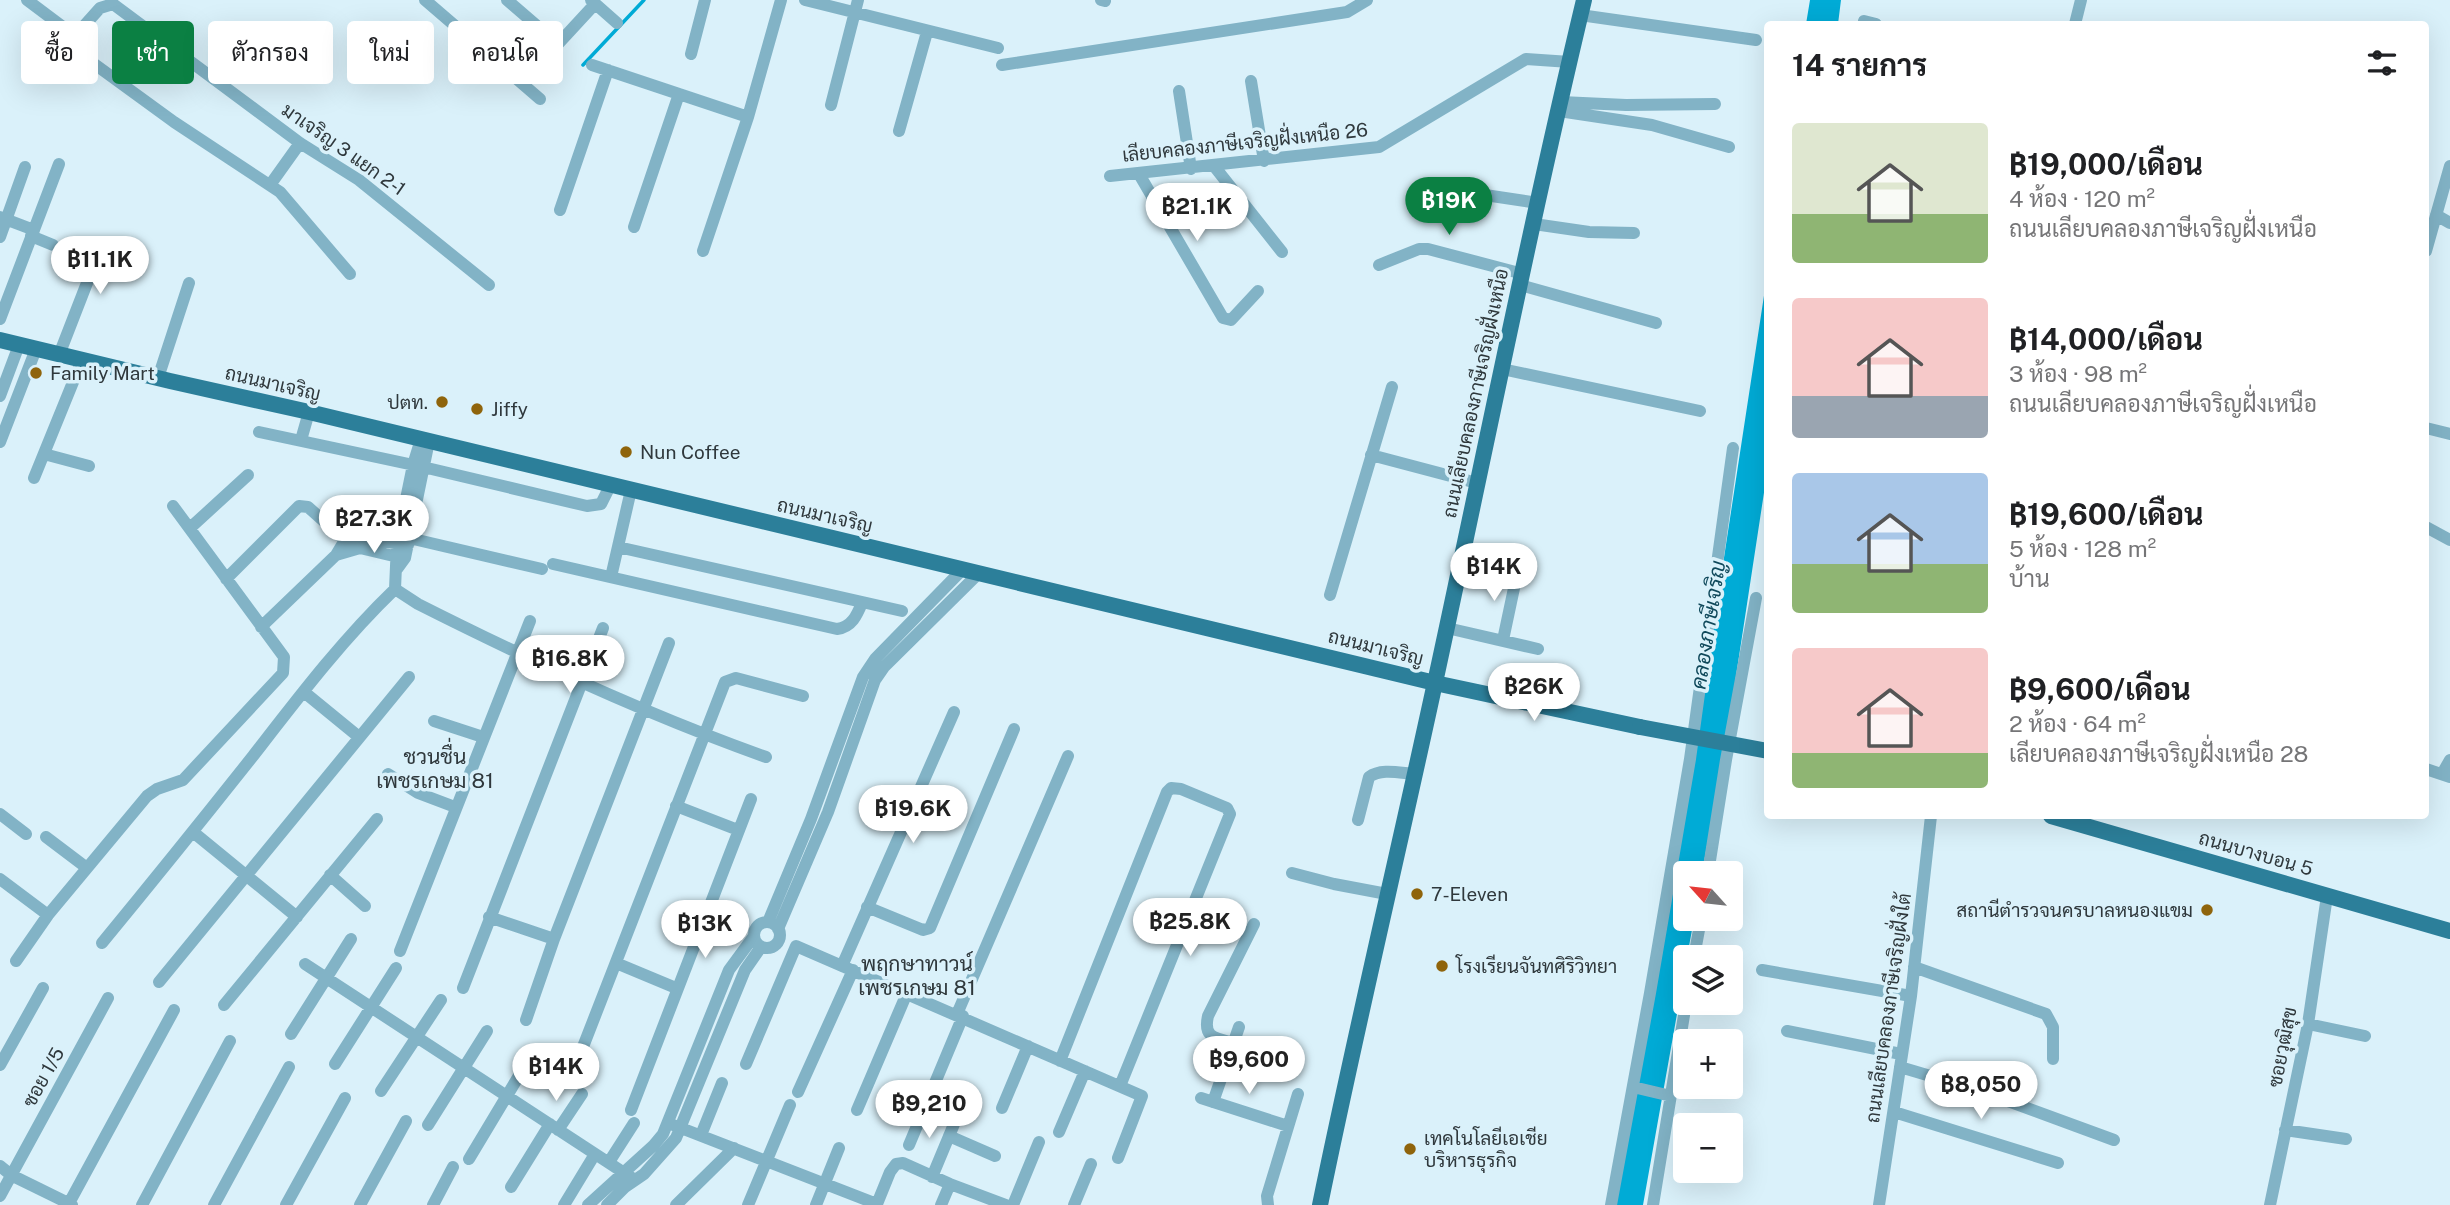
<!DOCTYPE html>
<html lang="th">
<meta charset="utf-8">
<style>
:root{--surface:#fff;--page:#f2f2f2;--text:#202124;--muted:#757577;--accent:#0b8043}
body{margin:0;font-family:"Public Sans",Sarabun,sans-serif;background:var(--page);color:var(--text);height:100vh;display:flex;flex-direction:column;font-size:26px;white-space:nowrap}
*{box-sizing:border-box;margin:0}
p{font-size:23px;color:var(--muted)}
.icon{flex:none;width:38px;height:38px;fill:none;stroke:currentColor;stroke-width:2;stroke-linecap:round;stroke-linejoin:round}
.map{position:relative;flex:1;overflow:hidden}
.details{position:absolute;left:1764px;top:21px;width:665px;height:798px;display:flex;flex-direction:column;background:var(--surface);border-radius:7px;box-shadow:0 7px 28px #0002}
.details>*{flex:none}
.guide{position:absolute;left:21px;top:21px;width:665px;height:63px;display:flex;gap:14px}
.needle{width:46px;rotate:297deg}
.tools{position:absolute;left:1673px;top:861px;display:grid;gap:14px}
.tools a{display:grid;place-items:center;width:70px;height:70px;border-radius:7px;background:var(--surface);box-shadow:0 7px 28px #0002;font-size:35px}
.price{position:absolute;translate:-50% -60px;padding:0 16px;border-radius:24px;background:#fff;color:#222;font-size:23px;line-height:46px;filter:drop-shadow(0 2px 4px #0008)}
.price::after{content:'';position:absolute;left:50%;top:42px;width:21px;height:16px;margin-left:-10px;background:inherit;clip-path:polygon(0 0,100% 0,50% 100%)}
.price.active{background:var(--accent);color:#fff}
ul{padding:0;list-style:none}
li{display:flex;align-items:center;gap:21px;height:175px;padding:0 28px}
li span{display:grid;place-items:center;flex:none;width:196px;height:140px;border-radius:7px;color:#555}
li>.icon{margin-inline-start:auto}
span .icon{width:84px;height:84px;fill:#fffc;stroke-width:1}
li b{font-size:30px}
h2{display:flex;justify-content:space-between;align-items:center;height:84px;padding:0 28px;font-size:30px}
.tag{padding:0 24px;border-radius:7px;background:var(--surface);box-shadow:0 7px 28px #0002;font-size:24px;line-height:63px}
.tag.active{background:var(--accent);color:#fff}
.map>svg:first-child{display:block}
</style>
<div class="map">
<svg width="2450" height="1205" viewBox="0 0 2450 1205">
<rect width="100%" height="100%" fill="#daf1fa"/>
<path fill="#00abd6" d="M1810,0H1841L1838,24H1806Z
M1767,276V473L1727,735L1702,873H1685V919H1694L1687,957H1685V969L1643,1205H1616L1698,728Z"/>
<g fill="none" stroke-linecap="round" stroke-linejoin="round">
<path stroke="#00abd6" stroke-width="3.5" d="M583,65L644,0"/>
<path stroke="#82b3c6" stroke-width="12" d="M27,0L75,36
M425,0L540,99
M507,0L558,44
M591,0L617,23
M805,0L998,48
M1101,0L1105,1
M1580,15L1756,40
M1864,21L1876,24
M2075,24L2081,0
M75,36L100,8L113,4L300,143L359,180L489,285
M75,36L82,55L174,122L280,192L350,274
M691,54L705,0
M592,65L748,117
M1002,65L1347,12L1367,0
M1251,81L1264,161
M522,83L595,4
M1179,91L1191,169
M1561,102L1626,105L1715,104
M831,105L858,0
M1559,111L1652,125L1729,147
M899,131L927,32
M1214,166L1282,252
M1139,174L1223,318L1231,320L1258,291
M1110,176L1379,147L1526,59L1570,62
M270,185L300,143
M1465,192L1538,203
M560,210L608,70
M2436,215L2450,223
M0,217L34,230
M1534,224L1589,232L1634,233
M634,227L679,94
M31,236L53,245
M0,237L25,167
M703,251L748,117L781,0
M2426,251L2450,166
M1379,265L1419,249H1428L1523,274
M1520,285L1656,323
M0,319L59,164
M59,355L92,270L93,264L76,250
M1502,369L1700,411
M158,378L189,283
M0,396L19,345
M2426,428L2450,434
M259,432L423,467L587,506L601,504L610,486
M301,440L309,412
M0,442L36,349
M44,454L89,466
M1371,455L1477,483
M34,478L82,360
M2426,527L2450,540
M190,528L248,475
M409,538L542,569
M618,547L902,611
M336,555L360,548L402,558
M553,564L837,629C852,627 857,615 862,603
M397,569L405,558L429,441
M611,577L631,490
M226,579L299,506L308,507L345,540
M395,589L418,604C531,661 647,715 766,757
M1330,595L1392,387
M261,627L336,555L345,540L355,537L408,545
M1447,628L1538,649
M1503,640L1517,574
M304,692L359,737
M434,721L483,737
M2426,769L2450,777
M388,774L418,793L455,807
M2442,774L2450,760
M676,806L738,830
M0,814L26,834
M1358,820L1369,777C1381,768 1400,773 1414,774
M193,832L297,917
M46,837L87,868
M1292,873L1334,884L1387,894
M1708,873L1726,760L1756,598
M330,875L365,906
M0,879L48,915
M867,907L923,930L930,928L1014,729
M489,917L554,939
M768,922L811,819L863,677L875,659L962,570
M754 935a13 13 0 1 1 26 0a13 13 0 1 1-26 0Z
M778,929L828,812L875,680L884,667L978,574
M102,943C153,881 203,819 253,756C298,698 342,640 395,589L397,543L413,465L421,439
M400,951L530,621
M1694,957L1701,919
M16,961L48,915L147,796L157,789L183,780L283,673L284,657L173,506
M616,963L676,988
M305,964L635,1180
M842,966L954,712
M1914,967L2046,1014L2053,1027V1059
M1762,970L1911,996
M159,982L409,677
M463,988L603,628
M224,1005L377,819
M957,1014L1068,756
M526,1020L554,939L669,643
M2308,1024L2365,1036
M1787,1031L1901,1054
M291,1034L351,939
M1233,1043C1215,1038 1203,1038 1208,1016L1254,924
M1060,1061L1167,792L1171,788L1181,789L1222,806L1227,808L1230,814L1120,1086
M335,1064L396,968
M746,1064L796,946L1142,1096L1118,1158
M0,1065L43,988
M1900,1067L1981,1091L2114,1140
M574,1070L725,682L736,678L803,696
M1633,1087L1671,1096
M381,1091L441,1000
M798,1092L853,970
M1201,1098L1288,1126
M1213,1102L1239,1027
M1002,1108L1028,1046
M631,1110L751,799
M857,1110L907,993
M1894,1112L2058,1163
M668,1123L877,1204L890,1172L896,1164L903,1163L950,1184L1006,1205
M428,1125L487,1031
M558,1130L582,1094
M2285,1130L2346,1139
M1059,1132L1085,1071
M701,1135L722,1083
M949,1136L995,1156
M909,1145L963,1016
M469,1159L529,1059
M609,1162L634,1123
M0,1166L11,1175L72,1205
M932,1177L957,1117
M511,1187L550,1124
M0,1196L108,998
M68,1205L174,1010
M142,1205L230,1041
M214,1205L289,1067
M286,1205L345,1098
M360,1205L406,1121
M433,1205L453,1167
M564,1205L595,1154
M588,1205L653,1146L663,1134L729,970L754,936
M607,1205L625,1187L644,1174L676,1138L745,970L761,947
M676,1205L734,1148
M748,1205L790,1105
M816,1205L839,1148
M941,1205L950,1184
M1013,1205L1039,1142
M1074,1205L1091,1164
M1268,1205L1267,1196L1298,1094
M1611,1205L1650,993L1690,759L1733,448
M1653,1205L1686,1003
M1879,1205L1911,996L1931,816
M2270,1205L2308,1024L2327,896"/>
<path stroke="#2c7f9a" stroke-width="16" d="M0,340L170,381L309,412L1435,683L1640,727
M2051,816L2450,931
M1320,1205C1356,1029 1398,854 1436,678C1485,452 1530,225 1584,0"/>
<path stroke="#2c7f9a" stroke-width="16" d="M1640,727L1768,751"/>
</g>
<g fill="#8f640b" stroke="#daf1fa" stroke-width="2.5">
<circle cx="36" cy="373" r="7"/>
<circle cx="442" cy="402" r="7"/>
<circle cx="477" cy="409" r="7"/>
<circle cx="626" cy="452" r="7"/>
<circle cx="1417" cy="894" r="7"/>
<circle cx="2207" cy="910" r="7"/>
<circle cx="1442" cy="966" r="7"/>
<circle cx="1410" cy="1149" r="7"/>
</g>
<g text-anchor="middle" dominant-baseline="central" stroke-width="7" stroke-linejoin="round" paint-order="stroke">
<g font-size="19" fill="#2f383c" stroke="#daf1fa">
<text transform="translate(1245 142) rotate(-6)">เลียบคลองภาษีเจริญฝั่งเหนือ 26</text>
<text transform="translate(344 149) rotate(35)">มาเจริญ 3 แยก 2-1</text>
<text transform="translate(273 383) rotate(13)">ถนนมาเจริญ</text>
<text transform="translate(1475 393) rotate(-78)">ถนนเลียบคลองภาษีเจริญฝั่งเหนือ</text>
<text transform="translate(825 515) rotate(13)">ถนนมาเจริญ</text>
<text transform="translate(1376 647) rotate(14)">ถนนมาเจริญ</text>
<text transform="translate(2256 853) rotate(16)">ถนนบางบอน 5</text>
<text transform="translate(1888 1008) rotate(-82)">ถนนเลียบคลองภาษีเจริญฝั่งใต้</text>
<text transform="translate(2282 1047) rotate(-79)">ซอยวุฒิสุข</text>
<text transform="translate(43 1077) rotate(-61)">ซอย 1/5</text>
</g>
<g font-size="19" fill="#2f383c" stroke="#daf1fa" text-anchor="start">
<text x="50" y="373">Family Mart</text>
<text x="428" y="402" text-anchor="end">ปตท.</text>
<text x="491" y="409">Jiffy</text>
<text x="640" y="452">Nun Coffee</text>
<text x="1431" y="894">7-Eleven</text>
<text x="2193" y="910" text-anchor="end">สถานีตำรวจนครบาลหนองแขม</text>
<text x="1456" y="966">โรงเรียนจันทศิริวิทยา</text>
<text x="1424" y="1138">เทคโนโลยีเอเชีย<tspan x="1424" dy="22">บริหารธุรกิจ</tspan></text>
</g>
<g font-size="21" font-style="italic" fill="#10495b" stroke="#daf1fa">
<text transform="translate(1708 625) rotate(-81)">คลองภาษีเจริญ</text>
</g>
<g font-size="21" fill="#2f383c" stroke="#daf1fa">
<text x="435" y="756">ชวนชื่น<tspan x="435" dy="24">เพชรเกษม 81</tspan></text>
<text x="917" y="963">พฤกษาทาวน์<tspan x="917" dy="24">เพชรเกษม 81</tspan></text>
</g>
</g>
</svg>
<div class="tools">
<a><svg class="needle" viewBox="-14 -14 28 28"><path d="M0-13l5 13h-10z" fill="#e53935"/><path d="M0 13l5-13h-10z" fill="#757577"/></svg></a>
<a><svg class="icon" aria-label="layers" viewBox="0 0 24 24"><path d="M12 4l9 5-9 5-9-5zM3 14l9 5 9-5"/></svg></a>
<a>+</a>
<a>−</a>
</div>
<b class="price active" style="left:1449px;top:237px">฿19K</b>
<b class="price" style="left:1197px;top:243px">฿21.1K</b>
<b class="price" style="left:100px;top:296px">฿11.1K</b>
<b class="price" style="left:374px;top:555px">฿27.3K</b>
<b class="price" style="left:1494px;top:603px">฿14K</b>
<b class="price" style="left:570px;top:695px">฿16.8K</b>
<b class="price" style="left:1534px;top:723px">฿26K</b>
<b class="price" style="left:913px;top:845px">฿19.6K</b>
<b class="price" style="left:1190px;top:958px">฿25.8K</b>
<b class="price" style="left:705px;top:960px">฿13K</b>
<b class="price" style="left:1249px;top:1096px">฿9,600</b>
<b class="price" style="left:556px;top:1103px">฿14K</b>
<b class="price" style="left:1981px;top:1121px">฿8,050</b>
<b class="price" style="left:929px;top:1140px">฿9,210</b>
<div class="guide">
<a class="tag">ซื้อ</a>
<a class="tag active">เช่า</a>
<a class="tag">ตัวกรอง</a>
<a class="tag">ใหม่</a>
<a class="tag">คอนโด</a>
</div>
<section class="details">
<h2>14 รายการ<svg class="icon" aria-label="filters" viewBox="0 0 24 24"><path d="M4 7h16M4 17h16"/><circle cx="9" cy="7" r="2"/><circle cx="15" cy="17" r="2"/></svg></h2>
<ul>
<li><span style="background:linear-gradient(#dfe7d0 65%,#8fb573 0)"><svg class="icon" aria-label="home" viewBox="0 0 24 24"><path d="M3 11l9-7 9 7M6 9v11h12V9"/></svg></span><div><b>฿19,000/เดือน</b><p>4 ห้อง · 120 m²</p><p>ถนนเลียบคลองภาษีเจริญฝั่งเหนือ</p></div></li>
<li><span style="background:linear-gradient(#f6c9c9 70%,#9aa5b1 0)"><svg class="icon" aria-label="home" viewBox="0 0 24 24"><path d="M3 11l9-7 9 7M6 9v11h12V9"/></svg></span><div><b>฿14,000/เดือน</b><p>3 ห้อง · 98 m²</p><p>ถนนเลียบคลองภาษีเจริญฝั่งเหนือ</p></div></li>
<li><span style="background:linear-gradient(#a9c7e8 65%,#8fb573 0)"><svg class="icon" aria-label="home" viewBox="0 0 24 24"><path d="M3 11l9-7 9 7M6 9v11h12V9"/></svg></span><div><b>฿19,600/เดือน</b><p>5 ห้อง · 128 m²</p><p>บ้าน</p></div></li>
<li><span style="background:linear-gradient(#f6c9c9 75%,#8fb573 0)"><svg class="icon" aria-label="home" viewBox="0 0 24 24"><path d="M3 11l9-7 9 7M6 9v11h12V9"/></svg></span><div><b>฿9,600/เดือน</b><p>2 ห้อง · 64 m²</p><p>เลียบคลองภาษีเจริญฝั่งเหนือ 28</p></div></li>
</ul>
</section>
</div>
